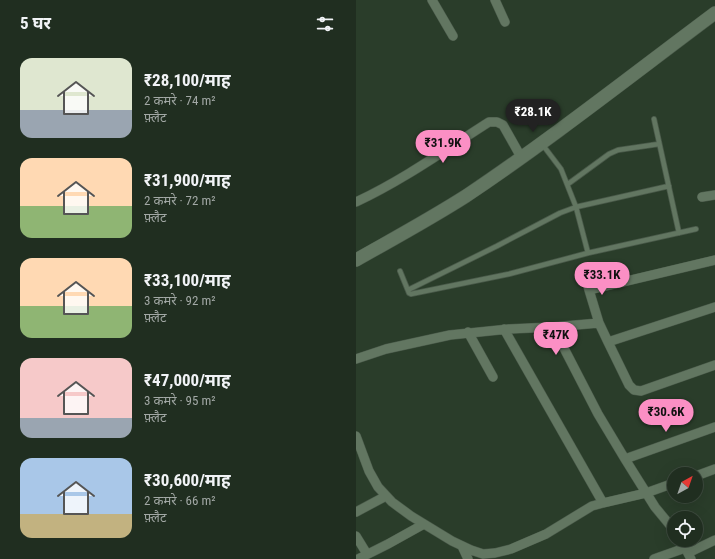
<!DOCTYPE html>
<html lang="hi">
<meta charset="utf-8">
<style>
:root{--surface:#202e20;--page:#283629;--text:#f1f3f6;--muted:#a2a8a5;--line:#3d4a3e;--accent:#fb8fc4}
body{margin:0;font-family:"Roboto Condensed","Noto Sans Devanagari",sans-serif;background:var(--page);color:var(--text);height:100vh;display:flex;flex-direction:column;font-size:15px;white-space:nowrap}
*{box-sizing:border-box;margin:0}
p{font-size:13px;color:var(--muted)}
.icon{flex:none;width:22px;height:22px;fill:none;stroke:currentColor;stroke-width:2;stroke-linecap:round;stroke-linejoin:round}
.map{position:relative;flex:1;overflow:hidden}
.drawer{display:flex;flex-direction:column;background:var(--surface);width:356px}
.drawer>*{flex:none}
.needle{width:26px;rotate:40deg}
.controls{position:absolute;left:311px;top:467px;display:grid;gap:8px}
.controls a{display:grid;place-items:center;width:36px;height:36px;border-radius:50%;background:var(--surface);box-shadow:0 4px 16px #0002,0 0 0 1px var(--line);font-size:20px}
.price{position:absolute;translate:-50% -34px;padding:0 9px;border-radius:14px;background:var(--accent);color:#111;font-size:13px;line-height:26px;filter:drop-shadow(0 1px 2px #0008)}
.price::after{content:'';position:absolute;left:50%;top:24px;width:12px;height:9px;margin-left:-6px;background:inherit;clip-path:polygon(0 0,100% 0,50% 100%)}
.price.current{background:#222;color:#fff}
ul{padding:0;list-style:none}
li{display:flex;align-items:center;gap:12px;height:100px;padding:0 20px}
li span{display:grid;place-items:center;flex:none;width:112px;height:80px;border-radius:12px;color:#555}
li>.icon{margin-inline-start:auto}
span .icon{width:48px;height:48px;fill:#fffc;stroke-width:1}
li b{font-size:17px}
h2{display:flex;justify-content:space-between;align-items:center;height:48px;padding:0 20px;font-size:17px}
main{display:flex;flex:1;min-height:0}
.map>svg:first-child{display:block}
</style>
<main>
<section class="drawer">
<h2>5 घर<svg class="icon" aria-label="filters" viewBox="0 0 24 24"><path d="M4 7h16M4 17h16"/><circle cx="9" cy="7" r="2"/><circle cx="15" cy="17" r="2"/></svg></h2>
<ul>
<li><span style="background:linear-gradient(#dfe7d0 65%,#9aa5b1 0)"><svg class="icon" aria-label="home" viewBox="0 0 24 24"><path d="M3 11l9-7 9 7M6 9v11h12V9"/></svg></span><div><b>₹28,100/माह</b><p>2 कमरे · 74 m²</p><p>फ़्लैट</p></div></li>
<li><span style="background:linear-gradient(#ffd9b3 60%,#8fb573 0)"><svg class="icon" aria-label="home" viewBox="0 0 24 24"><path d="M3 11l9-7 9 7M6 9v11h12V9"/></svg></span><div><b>₹31,900/माह</b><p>2 कमरे · 72 m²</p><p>फ़्लैट</p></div></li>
<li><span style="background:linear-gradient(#ffd9b3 60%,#8fb573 0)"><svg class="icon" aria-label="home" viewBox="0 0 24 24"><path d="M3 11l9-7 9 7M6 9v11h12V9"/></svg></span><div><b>₹33,100/माह</b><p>3 कमरे · 92 m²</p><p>फ़्लैट</p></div></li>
<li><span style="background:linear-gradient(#f6c9c9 75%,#9aa5b1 0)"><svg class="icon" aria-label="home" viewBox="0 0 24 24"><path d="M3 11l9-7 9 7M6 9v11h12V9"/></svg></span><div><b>₹47,000/माह</b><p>3 कमरे · 95 m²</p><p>फ़्लैट</p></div></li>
<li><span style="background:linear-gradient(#a9c7e8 70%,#c2b280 0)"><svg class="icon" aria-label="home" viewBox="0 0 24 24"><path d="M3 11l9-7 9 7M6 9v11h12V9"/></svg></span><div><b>₹30,600/माह</b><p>2 कमरे · 66 m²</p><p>फ़्लैट</p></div></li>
</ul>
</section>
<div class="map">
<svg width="359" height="559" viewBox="0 0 359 559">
<rect width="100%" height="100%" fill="#2a3d2a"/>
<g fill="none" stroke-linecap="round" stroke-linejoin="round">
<defs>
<path id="lane" d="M298,119L323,233
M186,144L205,169L220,207L232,253
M212,184L253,154L262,150L303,144
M44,271L53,293L55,294L153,274L232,253L340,229
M52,290L141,246L204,213L220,207L313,186"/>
<path id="street" d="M76,0L97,36
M139,0L149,22
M346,197L359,195
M0,202C47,180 89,150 133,122H141L147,125L165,157
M229,274L233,290L243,323
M233,290L359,260
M359,307L252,342L273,385L278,390L285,391L359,365
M197,327L243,323L252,342
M148,329L247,503
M112,332L137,377
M0,359L30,349L94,335L153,329L197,327L242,414L269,459L299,507L318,530
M0,436L13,471L22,487L36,502L55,516L96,541L115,550L127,554L139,553L155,549L190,534L236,506L247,503L290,493L318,483
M269,459L359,427
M340,476L359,469
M0,512L30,496
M0,536L11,554
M325,540L335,559
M106,546L112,559
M332,553L359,540
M2,559L32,544L68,524
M298,559L329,548"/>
<path id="secondary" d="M0,260C37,239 74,219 110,196C195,139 276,75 359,13"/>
</defs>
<use href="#lane" stroke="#4a5a4a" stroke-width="6"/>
<use href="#street" stroke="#4a5a4a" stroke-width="10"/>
<use href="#secondary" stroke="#4a5a4a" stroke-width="14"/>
<use href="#lane" stroke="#627661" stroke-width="4.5"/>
<use href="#street" stroke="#627661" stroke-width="9"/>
<use href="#secondary" stroke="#627661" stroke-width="13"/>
</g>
</svg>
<div class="controls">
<a><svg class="needle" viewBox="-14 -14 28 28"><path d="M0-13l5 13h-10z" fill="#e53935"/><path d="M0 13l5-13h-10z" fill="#a2a8a5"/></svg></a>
<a><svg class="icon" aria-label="locate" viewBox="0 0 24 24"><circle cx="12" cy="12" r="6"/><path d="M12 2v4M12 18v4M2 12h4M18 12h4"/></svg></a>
</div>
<b class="price current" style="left:177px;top:133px">₹28.1K</b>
<b class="price" style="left:87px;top:164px">₹31.9K</b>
<b class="price" style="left:246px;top:296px">₹33.1K</b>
<b class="price" style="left:200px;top:356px">₹47K</b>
<b class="price" style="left:310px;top:433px">₹30.6K</b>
</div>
</main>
